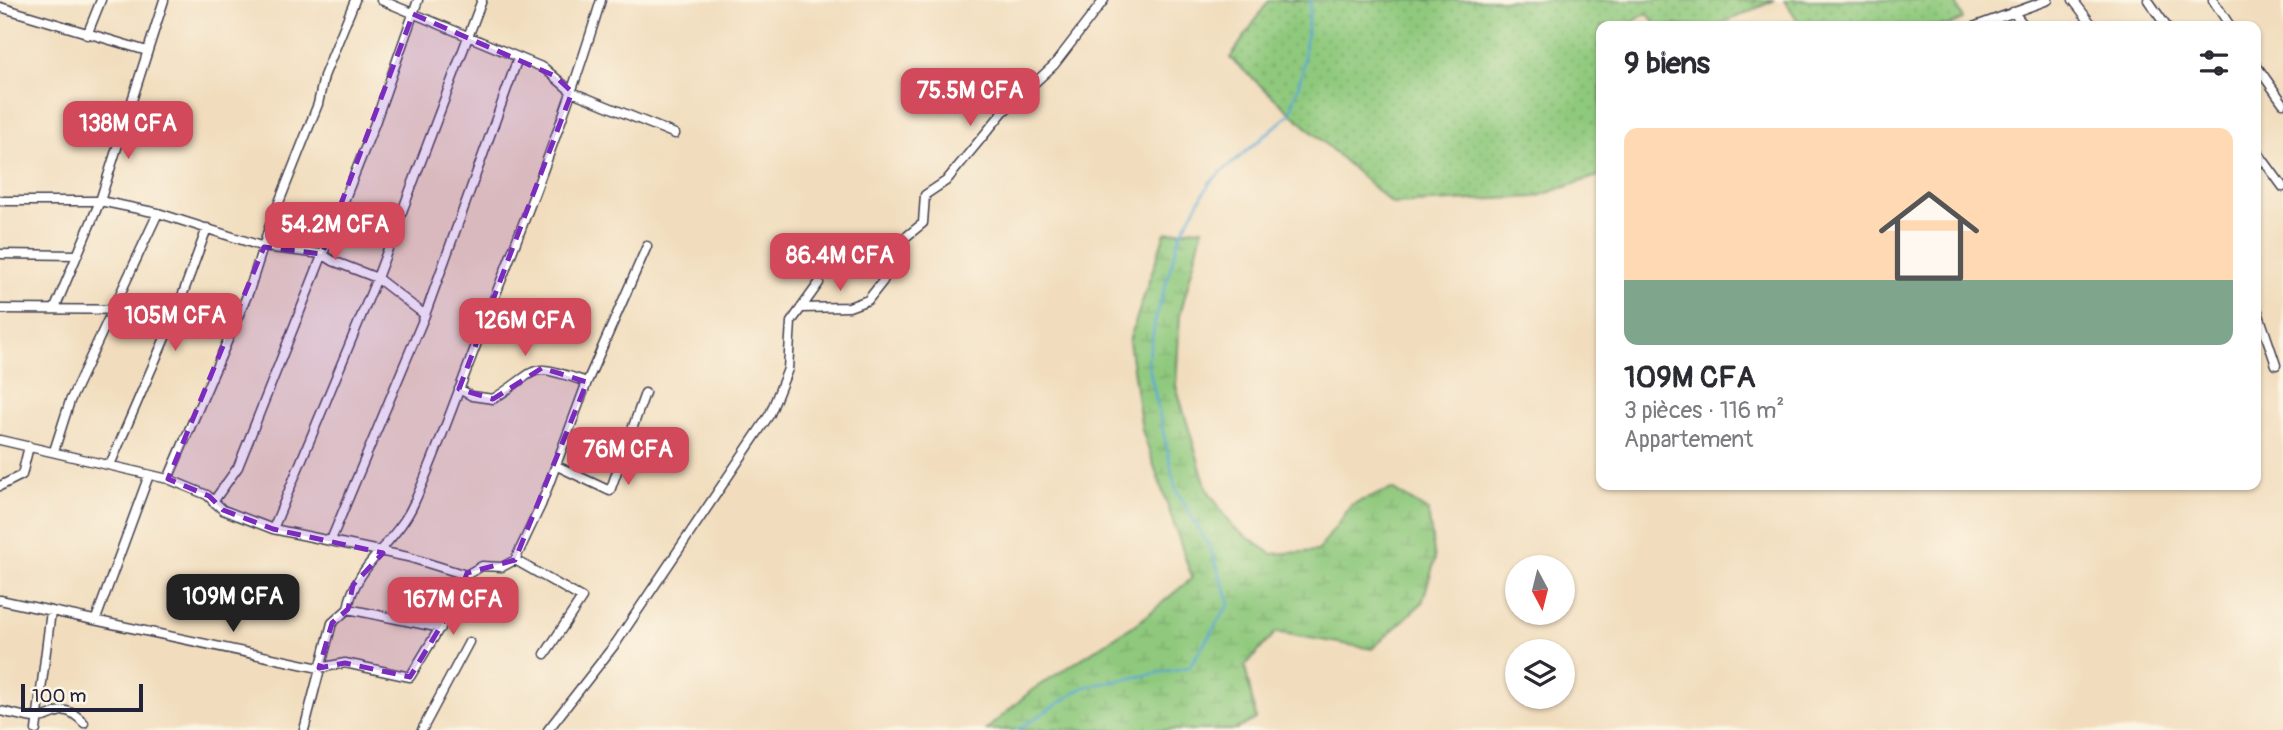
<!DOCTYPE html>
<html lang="fr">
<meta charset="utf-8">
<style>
:root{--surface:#fff;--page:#f7f7f7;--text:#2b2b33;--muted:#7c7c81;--accent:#d1495b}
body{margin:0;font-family:Pangolin,sans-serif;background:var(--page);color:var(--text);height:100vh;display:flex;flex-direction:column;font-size:26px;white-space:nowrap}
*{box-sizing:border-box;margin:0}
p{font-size:23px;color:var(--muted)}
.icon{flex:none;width:38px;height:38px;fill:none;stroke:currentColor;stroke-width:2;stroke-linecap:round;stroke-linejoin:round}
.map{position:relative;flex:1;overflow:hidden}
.panel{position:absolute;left:1596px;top:21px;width:665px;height:469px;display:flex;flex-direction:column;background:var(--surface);border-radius:14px;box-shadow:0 2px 5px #0004}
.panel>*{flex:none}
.needle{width:46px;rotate:173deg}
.buttons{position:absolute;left:1505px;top:555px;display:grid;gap:14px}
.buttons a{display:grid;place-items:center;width:70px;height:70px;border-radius:50%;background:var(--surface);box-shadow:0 2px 5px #0004;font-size:35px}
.scale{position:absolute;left:21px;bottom:18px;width:122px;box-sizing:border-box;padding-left:7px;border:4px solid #22223b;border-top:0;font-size:19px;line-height:24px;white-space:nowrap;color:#22223b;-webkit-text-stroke:5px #fcf5e5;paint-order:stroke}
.price{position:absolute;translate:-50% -60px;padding:0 16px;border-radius:14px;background:var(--accent);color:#fff;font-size:23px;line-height:46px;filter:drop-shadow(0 2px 4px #0008)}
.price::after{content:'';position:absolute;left:50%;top:42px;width:21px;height:16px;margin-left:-10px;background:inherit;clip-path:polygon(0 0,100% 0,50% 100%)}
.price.selected{background:#222;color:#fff}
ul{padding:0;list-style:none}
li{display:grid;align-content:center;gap:14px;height:371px;padding:0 28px}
li span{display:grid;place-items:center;height:217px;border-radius:14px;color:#555}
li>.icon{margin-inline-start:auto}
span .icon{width:126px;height:126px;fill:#fffc;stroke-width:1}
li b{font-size:30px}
h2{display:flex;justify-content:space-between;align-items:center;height:84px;padding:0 28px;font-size:30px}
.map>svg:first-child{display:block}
</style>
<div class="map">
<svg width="2283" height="730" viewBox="0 0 2283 730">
<defs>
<pattern id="grass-dots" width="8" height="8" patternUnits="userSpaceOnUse" patternTransform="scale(1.75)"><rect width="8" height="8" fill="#8fc97d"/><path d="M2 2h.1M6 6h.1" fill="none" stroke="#7bac6d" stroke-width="1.8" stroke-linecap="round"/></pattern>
<pattern id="wetland-marsh" width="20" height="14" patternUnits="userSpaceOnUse" patternTransform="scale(1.75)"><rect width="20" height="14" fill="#8fc97d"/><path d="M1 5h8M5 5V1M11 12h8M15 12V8" fill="none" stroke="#7bac6d"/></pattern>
</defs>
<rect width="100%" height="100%" fill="#fcf5e5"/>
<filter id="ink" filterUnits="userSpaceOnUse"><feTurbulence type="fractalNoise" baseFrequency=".0143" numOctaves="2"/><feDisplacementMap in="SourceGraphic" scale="14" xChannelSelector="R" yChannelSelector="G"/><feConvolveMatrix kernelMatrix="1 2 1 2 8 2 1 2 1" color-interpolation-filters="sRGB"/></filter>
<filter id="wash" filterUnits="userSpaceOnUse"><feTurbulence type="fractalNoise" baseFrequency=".00686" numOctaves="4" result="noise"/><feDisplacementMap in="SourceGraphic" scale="28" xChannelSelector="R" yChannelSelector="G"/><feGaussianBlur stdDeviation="1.57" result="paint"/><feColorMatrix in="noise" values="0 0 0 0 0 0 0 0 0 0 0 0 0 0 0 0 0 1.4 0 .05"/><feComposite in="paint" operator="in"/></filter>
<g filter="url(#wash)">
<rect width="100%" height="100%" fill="#f1ddbd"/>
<path fill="url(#grass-dots)" stroke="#58765c" stroke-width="2" d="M1269,0H1775L1716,26H1657L1647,13L1626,26H1601V43L1598,45L1601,50V175L1535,197L1392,204L1230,58Z
M1785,0H1955L1963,19L1947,26H1801Z"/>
<path fill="url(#wetland-marsh)" stroke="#58765c" stroke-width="2" d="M1203,228L1180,315L1176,386L1207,489L1234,528L1272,554L1318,551L1352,504L1392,489L1428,511L1435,560L1422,603L1372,649L1276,632L1245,666L1256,719L1235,730H986L1032,690L1139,622L1192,578L1142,430L1129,341L1165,233Z"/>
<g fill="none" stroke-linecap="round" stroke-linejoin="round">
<path stroke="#5ba9d5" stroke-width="2.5" d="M1017,730L1084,687L1189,667L1230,603L1210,548L1176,490L1148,362L1155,321L1180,235L1210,182L1290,114L1302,73L1311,0"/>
</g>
</g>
<g filter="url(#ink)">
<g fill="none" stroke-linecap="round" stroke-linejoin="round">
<defs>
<path id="minor" d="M381,0L544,68L572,92L675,134
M2073,0L2093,26
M2148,0L2166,26
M2213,0L2230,26
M0,7L147,51
M2013,12L2025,26
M1976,26L2048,0
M87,35L101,0
M2256,65L2283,103
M2256,150L2283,187
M0,201H100L158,213L264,247L322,254L333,261L377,278L425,315
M0,254L77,255
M2256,306L2276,365
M55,308L100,201L164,0
M801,308L849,307L868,300L883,281L901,241L923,223L925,195L946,181L1003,112L1054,65L1104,0
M0,309L177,310L237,316
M459,389L472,396L493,399C543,368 525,361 587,382
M0,440L168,479L207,495L223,510L273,529L408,557L466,575L482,566L502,567L515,560L541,505L587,382L647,246
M54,451L70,401L158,213
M110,465L177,310L207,228
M557,466L610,491L645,393
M168,479L249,291L270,225L318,104L324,76L355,0
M0,486L22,475L29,446
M213,502L238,467L375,123L418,0
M273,529L377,278L482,0
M331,540L425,315L518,58
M515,560L582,598L545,654
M0,600L319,668L345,663L410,677L459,596L466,575
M348,609C354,566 397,542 414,503C438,450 457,394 478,340C522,227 566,116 601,0
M96,619L149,475
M0,711C11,713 23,717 34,718C57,719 60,698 84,723
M36,730L51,611
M304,730L332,623L348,609L441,628
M422,730L469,642
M548,730L616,643L770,414L788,369L791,322L819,283"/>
</defs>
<use href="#minor" stroke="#413e4e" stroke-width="11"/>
<use href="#minor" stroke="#fff" stroke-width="8"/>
</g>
</g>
<path fill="#7b2cbf" fill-opacity="0.2" stroke="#7b2cbf" stroke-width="5" stroke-dasharray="14 9" stroke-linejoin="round" d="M413,14L555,76L572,92L459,389L493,399L542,368L587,382L515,560L467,573L459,596L410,677L345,663L319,668L332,623L348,609L353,585L383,553L273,529L223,510L209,496L168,479L264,247L322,254Z"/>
</svg>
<div class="buttons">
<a><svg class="needle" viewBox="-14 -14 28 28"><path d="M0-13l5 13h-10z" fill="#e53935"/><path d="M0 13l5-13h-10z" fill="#7c7c81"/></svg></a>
<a><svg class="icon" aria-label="layers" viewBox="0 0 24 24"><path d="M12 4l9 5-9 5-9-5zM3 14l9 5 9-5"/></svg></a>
</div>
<div class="scale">100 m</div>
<b class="price" style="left:970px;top:128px">75.5M CFA</b>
<b class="price" style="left:128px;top:161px">138M CFA</b>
<b class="price" style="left:335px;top:262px">54.2M CFA</b>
<b class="price" style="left:840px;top:293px">86.4M CFA</b>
<b class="price" style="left:175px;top:353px">105M CFA</b>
<b class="price" style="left:525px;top:358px">126M CFA</b>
<b class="price" style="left:628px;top:487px">76M CFA</b>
<b class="price selected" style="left:233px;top:634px">109M CFA</b>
<b class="price" style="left:453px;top:637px">167M CFA</b>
<section class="panel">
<h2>9 biens<svg class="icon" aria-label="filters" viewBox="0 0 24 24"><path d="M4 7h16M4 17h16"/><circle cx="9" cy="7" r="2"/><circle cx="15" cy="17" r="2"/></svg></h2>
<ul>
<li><span style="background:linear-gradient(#ffd9b3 70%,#7fa58c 0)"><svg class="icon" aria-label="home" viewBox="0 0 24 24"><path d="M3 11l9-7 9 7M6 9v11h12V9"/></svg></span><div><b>109M CFA</b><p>3 pièces · 116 m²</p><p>Appartement</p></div></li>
</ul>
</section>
</div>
